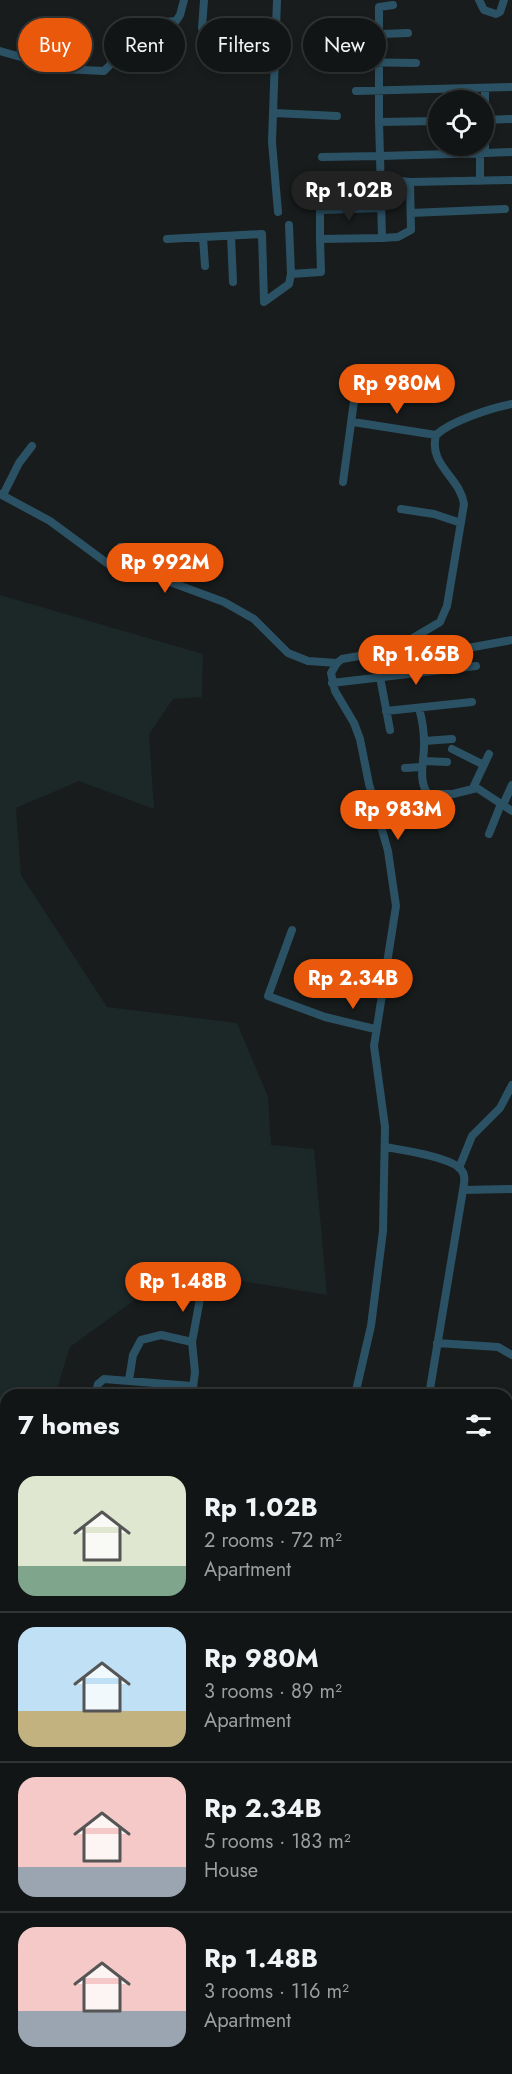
<!DOCTYPE html>
<meta charset="utf-8">
<style>
:root{--surface:#121515;--page:#1b1e1e;--text:#f1f3f6;--muted:#9c9fa0;--line:#313434;--accent:#ea580c}
body{margin:0;font-family:Jost,sans-serif;background:var(--page);color:var(--text);height:100vh;display:flex;flex-direction:column;font-size:22px;white-space:nowrap}
*{box-sizing:border-box;margin:0}
p{font-size:20px;color:var(--muted)}
.icon{flex:none;width:33px;height:33px;fill:none;stroke:currentColor;stroke-width:2;stroke-linecap:round;stroke-linejoin:round}
.map{position:relative;flex:1;overflow:hidden}
.panel{position:absolute;left:0px;top:1389px;width:513px;height:686px;display:flex;flex-direction:column;background:var(--surface);border-radius:18px 18px 0 0;box-shadow:0 3px 9px #0003,0 0 0 2px var(--line)}
.panel>*{flex:none}
.hud{position:absolute;left:18px;top:18px;width:477px;height:54px;display:flex;gap:12px}
.tools{position:absolute;left:428px;top:90px;display:grid;gap:12px}
.tools a{display:grid;place-items:center;width:66px;height:66px;border-radius:50%;background:var(--surface);box-shadow:0 3px 9px #0003,0 0 0 2px var(--line);font-size:30px}
.price{position:absolute;translate:-50% -51px;padding:0 14px;border-radius:21px;background:var(--accent);color:#fff;font-size:20px;line-height:39px;filter:drop-shadow(0 2px 3px #0008)}
.price::after{content:'';position:absolute;left:50%;top:36px;width:18px;height:14px;margin-left:-9px;background:inherit;clip-path:polygon(0 0,100% 0,50% 100%)}
.price.on{background:#222;color:#fff}
ul{padding:0;list-style:none}
li{display:flex;align-items:center;gap:18px;height:150px;padding:0 18px}
li+li{border-top:2px solid var(--line)}
li span{display:grid;place-items:center;flex:none;width:168px;height:120px;border-radius:18px;color:#555}
li>.icon{margin-inline-start:auto}
span .icon{width:72px;height:72px;fill:#fffc;stroke-width:1}
li b{font-size:26px}
h2{display:flex;justify-content:space-between;align-items:center;height:72px;padding:0 18px;font-size:26px}
.pill{padding:0 21px;border-radius:27px;background:var(--surface);box-shadow:0 3px 9px #0003,0 0 0 2px var(--line);font-size:21px;line-height:54px}
.pill.on{background:var(--accent);color:#fff}
.map>svg:first-child{display:block}
</style>
<div class="map">
<svg width="512" height="2074" viewBox="0 0 512 2074">
<rect width="100%" height="100%" fill="#181c1c"/>
<path fill="#1c2727" d="M0,595L203,654L202,697L173,699L149,734L154,809L79,781L16,808L21,875L107,1007L237,1023L268,1097L271,1145L314,1149L327,1295L176,1270L70,1347L55,1395H6V1667L0,1664Z"/>
<g fill="none" stroke-linecap="round" stroke-linejoin="round">
<path stroke="#0e296a" stroke-width="14" d="M0,1758L6,1759
M337,2068L341,2074
M500,2074L512,2067"/>
<path stroke="#2b5264" stroke-width="8" d="M277,0L272,142L278,212
M479,0L484,10L496,14L500,12L504,0
M393,5L379,7V122L438,121
M202,28L204,0
M354,35L408,33
M0,51L63,69L104,71L111,64L112,31L116,26L176,21L180,15L184,0
M351,62L416,63
M485,88V153L512,152
M356,91L512,87
M274,113L337,116
M483,120L512,119
M379,122L380,156L485,153
M480,153V181
M321,181L381,179L410,182L411,230L398,237L382,238L380,156L322,157
M410,182L512,180
M411,213L505,209
M289,225L291,274
M231,236L233,282
M203,237L205,266
M167,239L262,234L264,302L289,284L291,274L321,272L320,239L382,238
M320,239V210L381,208
M353,422L436,435
M343,482L357,379
M0,494L50,521L115,569L162,579L224,602L254,619L288,653L308,661L337,663
M3,495L19,463L32,446
M401,509L434,514L461,523
M120,547L159,577
M393,650L407,659L512,640
M380,677L390,730
M332,683L476,666
M419,708C422,719 424,730 424,742C425,758 417,780 428,794H453L477,788L512,811
M386,711L472,702
M424,741L452,739
M452,749L484,765
M425,761L447,762
M405,768L422,767
M473,788L489,754
M503,805L512,785
M489,834L501,804
M292,930L268,996L325,1017L375,1029
M385,1147C401,1150 454,1157 462,1171C466,1176 464,1184 463,1190L512,1189
M459,1168L472,1136L500,1108L512,1085
M437,1343L498,1347L512,1355
M129,1380L133,1355L141,1340L161,1335L192,1342
M356,1393L382,1395
M95,1395L98,1384L104,1379L192,1386
M192,1395L195,1372L192,1342L202,1288
M355,1395L371,1326L383,1231L385,1127L374,1046L396,906L388,851L369,784L360,739L354,723L335,691L331,673L337,663L342,659L393,650L440,622L447,606L464,504C460,477 428,465 436,435C451,421 491,408 512,404
M426,1395L430,1389L463,1190
M3,1441L6,1447
M0,1478L6,1475
M0,1605L6,1607
M507,1727L512,1726
M507,1848L512,1847
M13,2074L15,2068"/>
</g>
</svg>
<div class="tools">
<a><svg class="icon" aria-label="locate" viewBox="0 0 24 24"><circle cx="12" cy="12" r="6"/><path d="M12 2v4M12 18v4M2 12h4M18 12h4"/></svg></a>
</div>
<b class="price on" style="left:349px;top:222px">Rp 1.02B</b>
<b class="price" style="left:397px;top:415px">Rp 980M</b>
<b class="price" style="left:165px;top:594px">Rp 992M</b>
<b class="price" style="left:416px;top:686px">Rp 1.65B</b>
<b class="price" style="left:398px;top:841px">Rp 983M</b>
<b class="price" style="left:353px;top:1010px">Rp 2.34B</b>
<b class="price" style="left:183px;top:1313px">Rp 1.48B</b>
<div class="hud">
<a class="pill on">Buy</a>
<a class="pill">Rent</a>
<a class="pill">Filters</a>
<a class="pill">New</a>
</div>
<section class="panel">
<h2>7 homes<svg class="icon" aria-label="filters" viewBox="0 0 24 24"><path d="M4 7h16M4 17h16"/><circle cx="9" cy="7" r="2"/><circle cx="15" cy="17" r="2"/></svg></h2>
<ul>
<li><span style="background:linear-gradient(#dfe7d0 75%,#7fa58c 0)"><svg class="icon" aria-label="home" viewBox="0 0 24 24"><path d="M3 11l9-7 9 7M6 9v11h12V9"/></svg></span><div><b>Rp 1.02B</b><p>2 rooms · 72 m²</p><p>Apartment</p></div></li>
<li><span style="background:linear-gradient(#bfe0f5 70%,#c2b280 0)"><svg class="icon" aria-label="home" viewBox="0 0 24 24"><path d="M3 11l9-7 9 7M6 9v11h12V9"/></svg></span><div><b>Rp 980M</b><p>3 rooms · 89 m²</p><p>Apartment</p></div></li>
<li><span style="background:linear-gradient(#f6c9c9 75%,#9aa5b1 0)"><svg class="icon" aria-label="home" viewBox="0 0 24 24"><path d="M3 11l9-7 9 7M6 9v11h12V9"/></svg></span><div><b>Rp 2.34B</b><p>5 rooms · 183 m²</p><p>House</p></div></li>
<li><span style="background:linear-gradient(#f6c9c9 70%,#9aa5b1 0)"><svg class="icon" aria-label="home" viewBox="0 0 24 24"><path d="M3 11l9-7 9 7M6 9v11h12V9"/></svg></span><div><b>Rp 1.48B</b><p>3 rooms · 116 m²</p><p>Apartment</p></div></li>
</ul>
</section>
</div>
